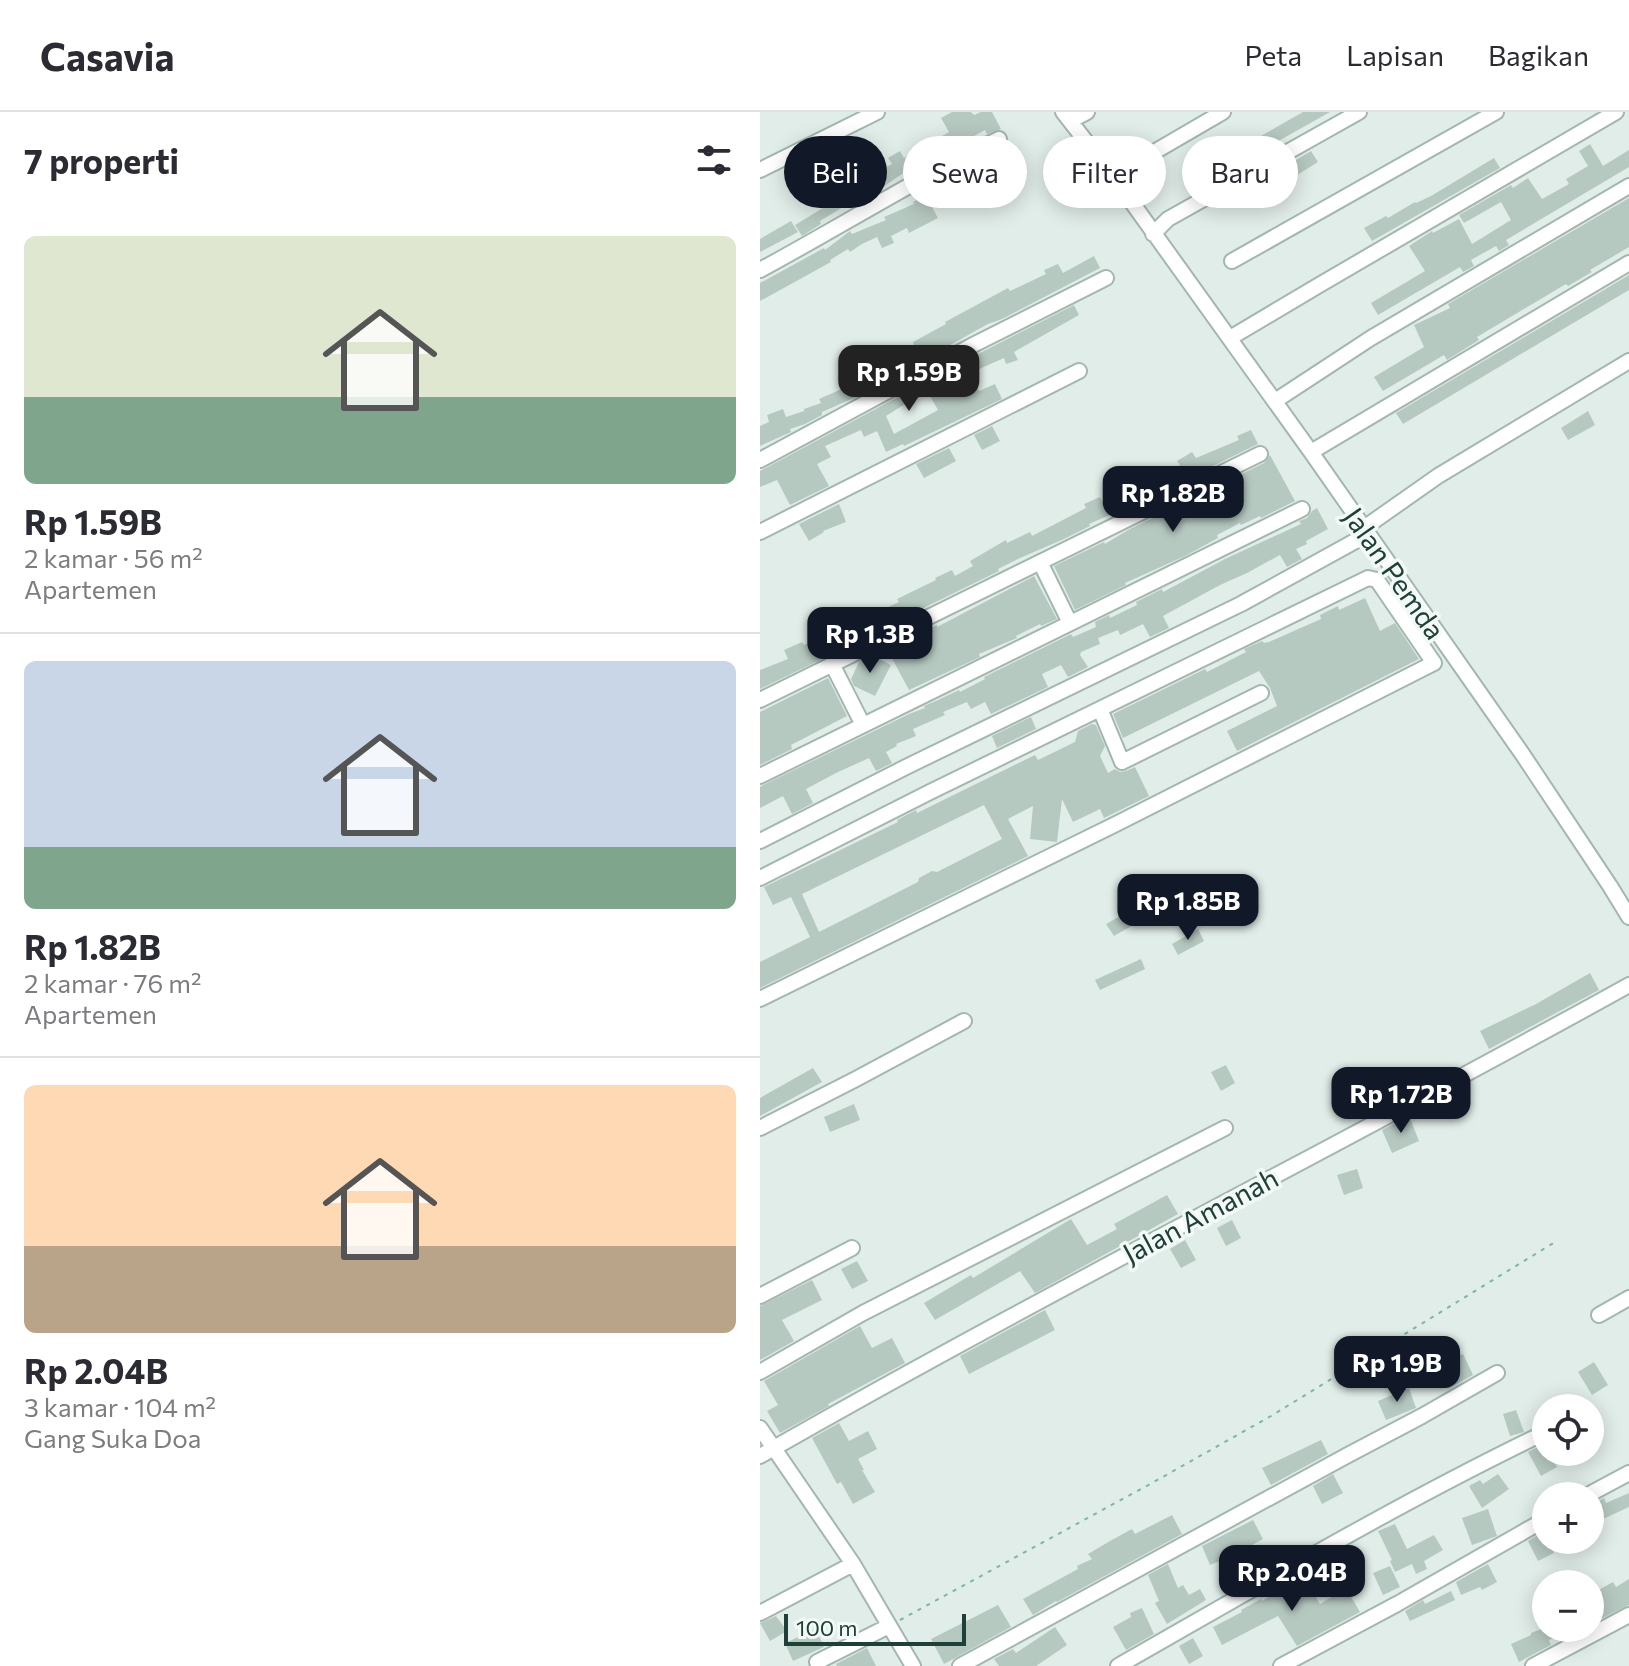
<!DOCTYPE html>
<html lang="id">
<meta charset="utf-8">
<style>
:root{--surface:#fff;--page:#f7f7f7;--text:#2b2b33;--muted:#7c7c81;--line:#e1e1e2;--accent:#111827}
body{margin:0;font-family:Commissioner,sans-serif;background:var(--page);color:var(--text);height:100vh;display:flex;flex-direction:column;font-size:30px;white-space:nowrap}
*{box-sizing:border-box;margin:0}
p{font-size:26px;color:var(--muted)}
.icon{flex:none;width:44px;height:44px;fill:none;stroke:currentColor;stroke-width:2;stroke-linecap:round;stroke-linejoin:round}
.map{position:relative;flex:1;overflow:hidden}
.side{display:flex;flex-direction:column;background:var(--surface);width:760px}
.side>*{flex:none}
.hud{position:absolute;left:24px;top:24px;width:724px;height:72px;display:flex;gap:16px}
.tools{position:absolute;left:772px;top:1282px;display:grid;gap:16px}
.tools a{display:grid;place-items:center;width:72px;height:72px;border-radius:50%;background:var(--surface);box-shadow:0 4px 20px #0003;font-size:40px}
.scale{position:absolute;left:24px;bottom:20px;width:182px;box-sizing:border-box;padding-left:8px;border:4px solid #1f4038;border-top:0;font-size:22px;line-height:28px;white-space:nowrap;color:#1f4038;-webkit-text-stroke:6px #f2f9f6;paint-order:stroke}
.price{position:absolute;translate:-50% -68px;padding:0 18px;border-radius:16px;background:var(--accent);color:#fff;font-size:26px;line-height:52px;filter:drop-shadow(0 2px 4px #0008)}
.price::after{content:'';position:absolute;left:50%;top:48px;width:24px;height:18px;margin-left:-12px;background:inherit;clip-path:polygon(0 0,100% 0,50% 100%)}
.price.current{background:#222;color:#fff}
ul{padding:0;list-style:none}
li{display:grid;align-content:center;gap:16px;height:424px;padding:0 24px}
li+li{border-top:2px solid var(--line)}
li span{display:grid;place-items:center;height:248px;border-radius:12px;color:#555}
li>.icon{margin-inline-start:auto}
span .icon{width:144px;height:144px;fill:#fffc;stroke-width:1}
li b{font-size:34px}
h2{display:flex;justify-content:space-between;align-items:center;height:96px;padding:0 24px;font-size:34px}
.chip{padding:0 28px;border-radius:36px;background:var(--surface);box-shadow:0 4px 20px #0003;font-size:28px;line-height:72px}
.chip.current{background:var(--accent);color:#fff}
header{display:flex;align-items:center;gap:48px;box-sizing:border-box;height:112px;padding:0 40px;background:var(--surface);border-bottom:2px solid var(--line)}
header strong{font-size:38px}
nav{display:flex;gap:44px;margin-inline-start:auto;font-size:28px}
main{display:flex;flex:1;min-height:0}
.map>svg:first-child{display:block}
</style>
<header>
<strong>Casavia</strong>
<nav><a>Peta</a><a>Lapisan</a><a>Bagikan</a></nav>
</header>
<main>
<section class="side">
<h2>7 properti<svg class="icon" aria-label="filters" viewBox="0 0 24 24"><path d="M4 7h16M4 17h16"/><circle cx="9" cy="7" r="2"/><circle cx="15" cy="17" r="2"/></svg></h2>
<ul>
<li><span style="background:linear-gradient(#dfe7d0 65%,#7fa58c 0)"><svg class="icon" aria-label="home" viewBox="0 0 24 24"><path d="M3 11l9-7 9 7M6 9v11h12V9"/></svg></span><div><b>Rp 1.59B</b><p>2 kamar · 56 m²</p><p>Apartemen</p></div></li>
<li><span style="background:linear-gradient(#c9d6e8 75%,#7fa58c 0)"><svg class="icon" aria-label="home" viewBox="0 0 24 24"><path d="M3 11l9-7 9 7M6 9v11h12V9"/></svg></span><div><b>Rp 1.82B</b><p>2 kamar · 76 m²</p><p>Apartemen</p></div></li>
<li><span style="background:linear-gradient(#ffd9b3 65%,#b9a48a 0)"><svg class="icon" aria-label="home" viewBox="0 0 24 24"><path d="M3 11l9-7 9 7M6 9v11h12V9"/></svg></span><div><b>Rp 2.04B</b><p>3 kamar · 104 m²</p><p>Gang Suka Doa</p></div></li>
</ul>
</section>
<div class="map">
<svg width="869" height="1554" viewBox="0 0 869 1554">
<rect width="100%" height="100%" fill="#e1ede8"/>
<path fill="#b6c9c1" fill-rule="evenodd" d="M192,0H211L214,3L221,0H232L241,17L227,22L225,18L154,57L152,55L123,75L89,93L88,92L60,109L61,112L42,124L35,113L63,96L61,92L132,52L128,46L140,39L144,46L189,20L181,6Z
M543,0H570L492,44L485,33Z
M248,31L257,48L242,56L243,58L231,64V62L215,71L221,86L204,93L200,81L172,95L178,106L149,121L147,116L131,124L134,131L122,136L117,125L102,132L90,140L88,137L70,148L71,150L0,189V171L64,136L65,138L90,119L92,122L126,108L124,105L154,92L153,90L168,82V80L182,74L181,72L211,59L210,56L224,49L223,46L243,36Z
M830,32L843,54L869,38V55L746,128L749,133L739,139L736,134L711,148L714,154L703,160L700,155L618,203L611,191L665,159L649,134L672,119L673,121L699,107L712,132L751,108L741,90L704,111L699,103L751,73L753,76L768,66L782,87L809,72L806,67L828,54L819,39Z
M551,39L558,50L523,72L516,60Z
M734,46L740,56L612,129L604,116L626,104L628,106L655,90L656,91L671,84Z
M869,86V135L830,158L832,160L808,174L806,172L717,225L719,228L687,248L684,243L623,279L614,265L664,235L654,213L690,196L688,192Z
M31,109L38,120L0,140V127Z
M334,144L340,156L242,207L228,212L181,238L105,274L102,267L139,245L137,240L154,233L153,230L186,212L185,210L248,176L250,179L286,162L284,158L298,152L303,161Z
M869,163V178L643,312L636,301Z
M314,193L319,203L254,240L258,248L246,252L244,246L210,261L219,279L235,272L242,287L144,334L143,332L126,340L117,319L104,325L101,318L65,334L71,345L57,352L69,374L30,393L17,368L0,375V359L216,243ZM169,282L178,298L134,322L126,304L150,289Z
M91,273L96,285L62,300V303L45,312L30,317L31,320L0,334V314L9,310L7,303L23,297L26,305L44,299V297L61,291L59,287Z
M828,299L835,313L808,328L801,316Z
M232,314L240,329L222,338L214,323Z
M491,318L498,332L353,403L352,402L329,412L330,414L304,427L260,446L238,457L239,459L237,460L92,531V530L68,541L60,548L0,577V558L28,547L24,538L42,530L44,533L64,524L62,521L80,512L82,517L102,508L99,502L110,497L113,502L139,490L137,487L176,468L175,466L192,458L195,464L213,454L210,449L246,428L247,431L270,420L272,424L326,396L324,392L340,385L343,391L365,379V378L420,353L417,349L432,340L436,346L479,328L477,324Z
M189,336L196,349L164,366L156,352Z
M510,343L535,389L501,406L500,404L481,413L480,411L457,423L458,426L425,444L365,471L366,473L315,498L294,454L344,430L345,432L368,418L504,351Z
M79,392L86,410L63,419L64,420L49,429L39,412Z
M557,396L568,417L546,429L547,432L536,437L542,447L527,455L520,443L487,461L460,473L403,504L409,516L390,525L383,512L360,523L358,518L338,526L340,532L321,540L320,543L328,555L308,565L301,553L282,562L288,575L231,602L225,590L211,597L207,590L183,600L185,603L153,617L156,624L136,632L137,634L126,640L132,651L116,659L109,646L76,661L46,677L53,691L32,702L23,684L0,696V675L3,673L149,602L165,596L164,594L178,588L199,578L200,580L225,567L224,565L311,522L313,525L336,515L335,510L349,503L350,506L377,493L376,490L402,477L403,480L465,447L541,412L539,409L547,406L552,399Z
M274,464L297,507L281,514L280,512L256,524L257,526L219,542L220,545L149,578L127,537L177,513V515Z
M605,486L620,519L635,511L659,547L477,639L467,619L517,594L510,576L499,559L363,626L353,602L445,557L447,560L486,540L484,537L502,529L504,531L509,530L561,507L560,503L578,494L579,498Z
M113,544L131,553L115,584L94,574L91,567L99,550Z
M68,566L87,604L31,633L32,637L0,653V600Z
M271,605L276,617L237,636L232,624Z
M332,612L336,613L345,634L340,644L348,661L355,657L360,660L366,659L375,655L389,684L344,706L340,697L313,710L302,687L297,730L270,727L273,694L248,707L268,744L0,876V850L50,825L31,785L13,793L4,775L138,710L137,708L156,698L157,701L275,643L278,648L315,630L318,619ZM224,693L242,727L177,760L172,759L159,766L158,770L59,820L42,782Z
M373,797L380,809L354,824L346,812Z
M438,817L444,829L418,843L412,832Z
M381,847L385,857L340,878L335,868Z
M830,861L839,878L729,937L720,919L776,892Z
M466,953L475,971L461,979L451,960Z
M53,956L62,970L0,1004V986Z
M94,992L100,1008L70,1020L64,1005Z
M649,1004L659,1029L632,1041L622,1018Z
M597,1057L603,1076L584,1083L577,1063Z
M407,1083L418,1102L275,1181L260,1159L175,1208L164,1191L211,1163L213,1166L311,1107L327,1133L357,1117L354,1112Z
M472,1108L481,1126L466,1134L457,1116Z
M425,1128L436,1148L421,1156L410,1137Z
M97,1149L108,1169L92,1177L81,1157Z
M52,1168L62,1188L22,1208L34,1229L0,1248V1194Z
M285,1198L295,1218L209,1262L200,1244Z
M100,1214L112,1236L132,1226L145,1251L68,1292L69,1294L20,1321L7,1299L18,1293L4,1269Z
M703,1242L713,1263L688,1277L678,1253Z
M834,1250L848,1273L832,1283L818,1260Z
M649,1276L656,1296L626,1308L618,1289Z
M756,1298L764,1320L750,1324L743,1302Z
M79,1311L89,1329L108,1319L117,1337L98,1347L104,1358H102L115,1380L93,1392L81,1370L77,1372L52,1326Z
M561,1328L568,1342L511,1373L502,1356Z
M784,1332L786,1340H789L797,1355L781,1364L768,1340Z
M573,1362L583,1381L562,1392L553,1374Z
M738,1362L749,1377L722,1396L709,1374L720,1368L723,1372Z
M869,1381V1395L830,1413V1393L844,1386L846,1391Z
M728,1397L737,1424L712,1433L702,1406Z
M412,1403L422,1422L297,1490L296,1489L273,1503L263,1487L318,1457L317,1454L332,1447L328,1442L350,1429L372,1417L375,1422Z
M493,1408L503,1427L472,1444L450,1453L442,1434Z
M635,1412L647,1437L674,1423L683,1438L664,1449L667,1457L656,1462L652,1452L635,1460L630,1449L632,1448L618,1419Z
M783,1420L794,1441L778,1449L768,1429Z
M408,1452L418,1476L423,1473L429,1483L440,1477L446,1488L407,1512L395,1491L399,1489L388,1463Z
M728,1452L737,1470L722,1478L720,1475L701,1483L696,1470Z
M630,1454L640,1475L623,1483L613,1461Z
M543,1464L560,1492L586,1476L600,1500L537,1534L518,1504L462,1533L453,1515L482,1500L481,1498L501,1487L502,1489Z
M869,1467V1493L830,1512V1487L837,1484L835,1480L853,1470L856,1475Z
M691,1479L695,1488L650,1509L645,1499L663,1488L665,1492Z
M238,1493L251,1515L184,1552L171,1527Z
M382,1496L394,1522L366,1538L353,1515L371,1505L370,1501Z
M16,1504L27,1519L10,1529L0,1511Z
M295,1515L307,1533L276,1554H239L234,1547L253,1537L256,1541Z
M784,1516H819V1517L789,1528L791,1533L759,1550L751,1532L771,1523V1521Z
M56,1517L64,1535L33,1549L25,1531Z
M433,1526L443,1544L429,1552L419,1534Z
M107,1536L116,1554H77L76,1552Z"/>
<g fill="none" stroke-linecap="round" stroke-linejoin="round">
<defs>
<path id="minor" d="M303,0L353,64L551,340L763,643L850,774L869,805
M310,9L327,0
M0,58L117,0
M353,64L463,0
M393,122L408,107L599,0
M472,149L736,0
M0,158C80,115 157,66 239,27
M470,226L561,172L856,0
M515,289L611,226L869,74
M551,340L869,151
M0,348L215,232L346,166
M604,416L678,364L869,249
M0,420L319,259
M280,450L310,511
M72,552L103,613
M0,588L500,342
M340,597L362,650L501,581
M0,664L542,397
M0,729L148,654L481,492L608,422
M0,766L170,680L608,466L617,468L674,551L356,712L0,887
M0,1016L96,967L204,909
M0,1184L92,1136
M839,1203L869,1186
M0,1260L103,1201L465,1016
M0,1316L93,1452L153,1554
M0,1344C286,1180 581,1033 869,873
M826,1384L869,1361
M0,1501L93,1452
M57,1550L129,1514
M200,1554L588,1343L662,1304L737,1261
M358,1554C499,1474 640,1390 786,1320
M521,1554L637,1492L786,1407
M773,1554L869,1503"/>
</defs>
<use href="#minor" stroke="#a3b6b0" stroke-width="18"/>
<path stroke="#7eb5a5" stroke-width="2" stroke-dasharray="4 6" stroke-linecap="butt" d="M140,1508L392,1371L511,1304L795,1130"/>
<use href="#minor" stroke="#fff" stroke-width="14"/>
</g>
<g text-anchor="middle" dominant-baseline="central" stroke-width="7" stroke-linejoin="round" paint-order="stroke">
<g font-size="28" fill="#1f4038" stroke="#f2f9f6">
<text transform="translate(635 461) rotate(55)">Jalan Pemda</text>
<text transform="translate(440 1103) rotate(-28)">Jalan Amanah</text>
</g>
</g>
</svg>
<div class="tools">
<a><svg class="icon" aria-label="locate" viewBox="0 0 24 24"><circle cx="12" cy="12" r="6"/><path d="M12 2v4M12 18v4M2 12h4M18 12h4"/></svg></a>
<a>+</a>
<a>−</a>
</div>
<div class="scale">100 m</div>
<b class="price current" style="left:149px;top:301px">Rp 1.59B</b>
<b class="price" style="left:413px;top:422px">Rp 1.82B</b>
<b class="price" style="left:110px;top:563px">Rp 1.3B</b>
<b class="price" style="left:428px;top:830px">Rp 1.85B</b>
<b class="price" style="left:641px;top:1023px">Rp 1.72B</b>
<b class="price" style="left:637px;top:1292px">Rp 1.9B</b>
<b class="price" style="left:532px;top:1501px">Rp 2.04B</b>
<div class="hud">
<a class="chip current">Beli</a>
<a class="chip">Sewa</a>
<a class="chip">Filter</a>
<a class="chip">Baru</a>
</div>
</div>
</main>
